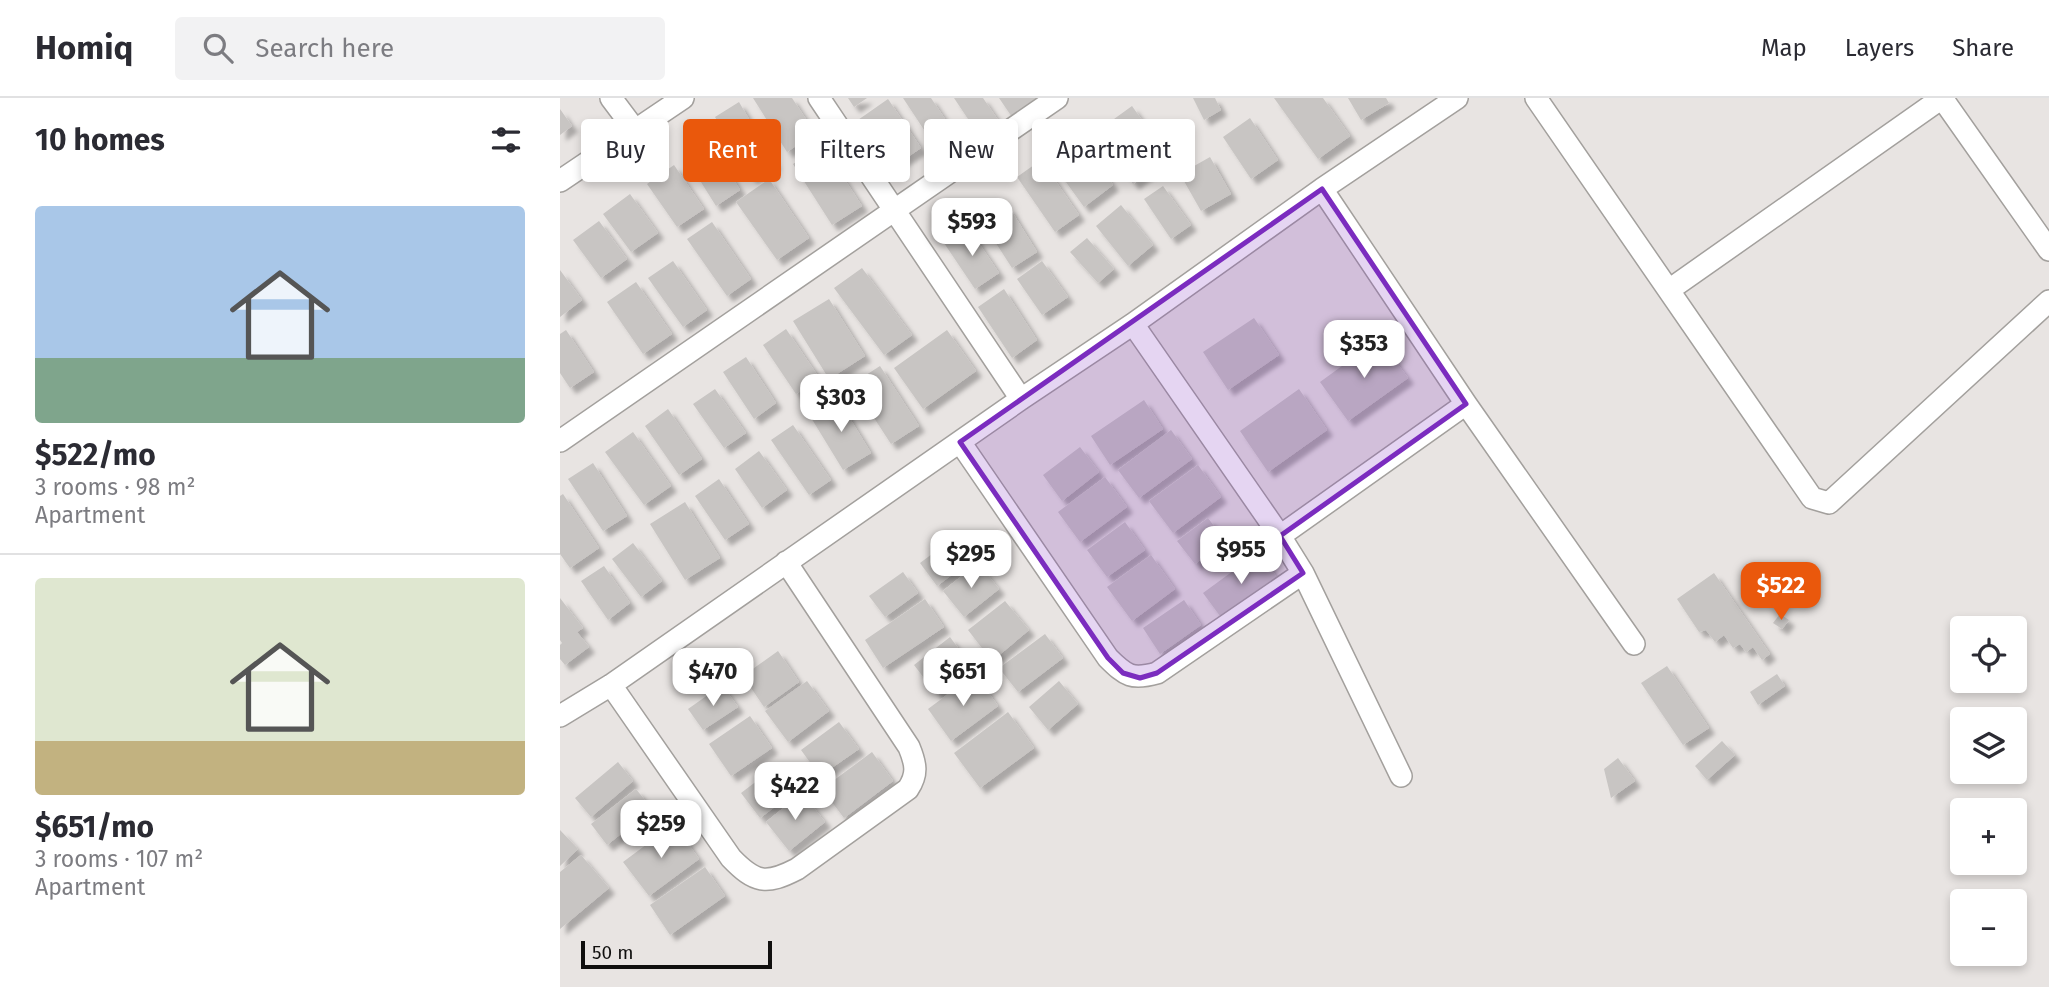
<!DOCTYPE html>
<meta charset="utf-8">
<style>
:root{--surface:#fff;--page:#f2f2f3;--text:#2b2b33;--muted:#7c7c81;--line:#e1e1e2;--accent:#ea580c}
body{margin:0;font-family:"Fira Sans",sans-serif;background:var(--page);color:var(--text);height:100vh;display:flex;flex-direction:column;font-size:26px;white-space:nowrap}
*{box-sizing:border-box;margin:0}
p{font-size:23px;color:var(--muted)}
.icon{flex:none;width:38px;height:38px;fill:none;stroke:currentColor;stroke-width:2;stroke-linecap:round;stroke-linejoin:round}
.map{position:relative;flex:1;overflow:hidden}
.side{display:flex;flex-direction:column;background:var(--surface);width:560px}
.side>*{flex:none}
.hud{position:absolute;left:21px;top:21px;width:665px;height:63px;display:flex;gap:14px}
.tools{position:absolute;left:1390px;top:518px;display:grid;gap:14px}
.tools a{display:grid;place-items:center;width:77px;height:77px;border-radius:7px;background:var(--surface);box-shadow:0 4px 10px #0003;font-size:35px}
.scale{position:absolute;left:21px;bottom:18px;width:191px;box-sizing:border-box;padding-left:7px;border:4px solid #100f0e;border-top:0;font-size:19px;line-height:24px;white-space:nowrap;color:#100f0e;-webkit-text-stroke:5px #e8e4e2;paint-order:stroke}
.price{position:absolute;translate:-50% -60px;padding:0 16px;border-radius:14px;background:#fff;color:#222;font-size:23px;line-height:46px;filter:drop-shadow(0 2px 4px #0008)}
.price::after{content:'';position:absolute;left:50%;top:42px;width:21px;height:16px;margin-left:-10px;background:inherit;clip-path:polygon(0 0,100% 0,50% 100%)}
.price.selected{background:var(--accent);color:#fff}
ul{padding:0;list-style:none}
li{display:grid;align-content:center;gap:14px;height:371px;padding:0 35px}
li+li{border-top:2px solid var(--line)}
li span{display:grid;place-items:center;height:217px;border-radius:7px;color:#555}
li>.icon{margin-inline-start:auto}
span .icon{width:126px;height:126px;fill:#fffc;stroke-width:1}
li b{font-size:30px}
h2{display:flex;justify-content:space-between;align-items:center;height:84px;padding:0 35px;font-size:30px}
.chip{padding:0 24px;border-radius:7px;background:var(--surface);box-shadow:0 4px 10px #0003;font-size:24px;line-height:63px}
.chip.selected{background:var(--accent);color:#fff}
header{display:flex;align-items:center;gap:42px;box-sizing:border-box;height:98px;padding:0 35px;background:var(--surface);border-bottom:2px solid var(--line)}
header strong{font-size:33px}
nav{display:flex;gap:38px;margin-inline-start:auto;font-size:24px}
.search{width:490px;height:63px;background:var(--page);display:flex;align-items:center;gap:18px;box-sizing:border-box;padding:0 24px;border-radius:7px;color:var(--muted);font-size:26px}
main{display:flex;flex:1;min-height:0}
.map>svg:first-child{display:block}
</style>
<header>
<strong>Homiq</strong>
<div class="search"><svg class="icon" aria-label="search" viewBox="0 0 24 24"><circle cx="10" cy="10" r="6"/><path d="M15 15l6 6"/></svg>Search here</div>
<nav><a>Map</a><a>Layers</a><a>Share</a></nav>
</header>
<main>
<section class="side">
<h2>10 homes<svg class="icon" aria-label="filters" viewBox="0 0 24 24"><path d="M4 7h16M4 17h16"/><circle cx="9" cy="7" r="2"/><circle cx="15" cy="17" r="2"/></svg></h2>
<ul>
<li><span style="background:linear-gradient(#a9c7e8 70%,#7fa58c 0)"><svg class="icon" aria-label="home" viewBox="0 0 24 24"><path d="M3 11l9-7 9 7M6 9v11h12V9"/></svg></span><div><b>$522/mo</b><p>3 rooms · 98 m²</p><p>Apartment</p></div></li>
<li><span style="background:linear-gradient(#dfe7d0 75%,#c2b280 0)"><svg class="icon" aria-label="home" viewBox="0 0 24 24"><path d="M3 11l9-7 9 7M6 9v11h12V9"/></svg></span><div><b>$651/mo</b><p>3 rooms · 107 m²</p><p>Apartment</p></div></li>
</ul>
</section>
<div class="map">
<svg width="1489" height="889" viewBox="0 0 1489 889">
<defs>
<filter id="shadow"><feDropShadow dx="6" dy="6" stdDeviation="2" flood-color="#0004"/></filter>
</defs>
<rect width="100%" height="100%" fill="#e8e4e2"/>
<path fill="#c8c5c3" filter="url(#shadow)" d="M193,0H232L255,35L227,54Z
M288,0H307L294,9Z
M343,0H371L401,45L382,59Z
M394,0H423L438,22L418,36Z
M439,0H479L452,19Z
M633,0H655L661,12L644,22Z
M714,0H763L790,38L758,61Z
M788,0H826L829,5L801,22Z
M328,1L361,50L327,73L295,24Z
M179,4L215,66L191,80L155,19Z
M572,8L609,60L573,86L536,34Z
M0,11L12,28L0,37Z
M690,20L718,62L691,81L663,39Z
M519,40L553,87L524,109L490,62Z
M149,42L180,92L156,108L124,57Z
M262,47L302,108L272,127L233,66Z
M650,59L671,96L641,113L620,76Z
M481,62L519,117L495,134L457,79Z
M114,67L144,111L117,129L87,86Z
M209,81L249,140L217,162L176,104Z
M603,88L631,127L611,141L584,101Z
M70,96L98,135L71,154L43,116Z
M561,107L593,147L568,168L536,128Z
M449,109L477,154L452,170L423,125Z
M39,123L67,161L41,180L13,142Z
M152,124L191,181L167,198L127,141Z
M408,129L439,175L415,191L384,145Z
M527,140L554,171L538,185L510,154Z
M113,163L147,212L123,229L88,180Z
M482,163L508,199L482,217L457,181Z
M302,170L352,237L324,257L274,190Z
M0,172L22,202L0,219Z
M76,184L112,236L83,256L47,204Z
M444,191L477,242L452,260L418,209Z
M269,201L305,258L269,281L233,223Z
M694,220L719,257L668,292L643,254Z
M226,231L260,281L236,296L203,247Z
M6,232L34,274L10,290L0,275V236Z
M387,232L416,273L363,311L334,270Z
M819,241L848,280L788,323L760,284Z
M186,259L216,305L194,321L163,274Z
M320,268L359,328L331,346L292,286Z
M155,291L186,335L164,350L133,306Z
M739,291L767,332L708,374L680,333Z
M278,301L311,355L283,372L250,318Z
M584,302L603,331L550,367L531,338Z
M108,311L142,361L119,377L85,328Z
M233,327L271,382L249,397L211,342Z
M611,332L632,361L579,400L558,372Z
M73,334L111,388L84,407L45,354Z
M520,349L539,374L502,403L483,377Z
M199,353L227,392L202,410L175,371Z
M33,365L67,418L43,433L8,381Z
M638,367L661,399L613,435L589,403Z
M545,379L567,409L520,444L498,414Z
M159,381L189,426L165,442L135,398Z
M3,396L39,450L10,470L0,456V398Z
M125,404L160,460L125,482L90,426Z
M648,420L665,443L635,466L617,443Z
M565,424L585,452L547,479L527,452Z
M404,432L421,455L377,488L360,465Z
M73,445L102,483L81,499L52,461Z
M699,454L718,481L663,522L643,495Z
M591,457L615,491L572,523L547,489Z
M418,465L439,491L404,519L383,493Z
M44,468L70,505L48,522L21,483Z
M343,474L358,495L325,519L309,498Z
M1154,475L1210,556L1202,562L1193,549L1186,554L1180,546L1173,550L1164,537L1155,544L1146,532L1139,534L1117,501Z
M0,500L23,530L17,534L29,549L5,567L0,561V547L2,545L0,542Z
M365,501L384,529L323,570L305,542Z
M624,502L641,527L600,556L583,530Z
M445,503L469,532L432,563L408,532Z
M1220,516L1229,522L1222,531L1213,525Z
M485,536L503,560L458,594L439,570Z
M390,539L412,569L377,597L354,567Z
M218,553L239,584L204,609L183,578Z
M1107,568L1149,630L1123,647L1081,585Z
M415,576L438,608L391,643L368,611Z
M1217,576L1225,588L1198,607L1190,594Z
M247,583L269,613L228,644L205,613Z
M499,583L518,606L488,632L469,609Z
M162,587L178,609L143,632L128,611Z
M448,614L474,650L420,690L394,655Z
M190,618L212,650L171,678L149,646Z
M279,624L299,651L260,678L241,652Z
M1162,643L1175,657L1147,682L1135,668Z
M312,654L333,683L284,720L262,691Z
M1058,660L1075,683L1051,700L1044,671Z
M58,664L73,683L31,719L15,700Z
M222,664L241,689L200,720L181,695Z
M76,691L92,711L47,747L31,726Z
M242,695L265,724L229,753L206,724Z
M114,726L139,761L89,798L63,764Z
M0,732L18,751L0,768Z
M21,757L49,790L0,831V774Z
M145,769L165,798L110,837L90,807Z"/>
<g fill="none" stroke-linecap="round" stroke-linejoin="round">
<defs>
<path id="minor" d="M51,0L75,32
M259,0L461,301
M976,0L1252,400L1269,405L1489,203
M1382,0L1489,152
M0,83L123,0
M762,91L906,306L1074,546
M1109,192L1382,0
M573,226L720,438L743,475L841,678
M0,343L497,0
M400,344L548,560C566,578 572,582 597,575L743,475
M720,438L906,306
M51,587L171,760C195,785 206,787 237,771L348,691C358,676 356,666 349,649L226,464
M0,618L51,587L461,301L573,226L762,91L897,0"/>
</defs>
<use href="#minor" stroke="#a3a09d" stroke-width="24"/>
<use href="#minor" stroke="#fff" stroke-width="21"/>
</g>
<path fill="#7b2cbf" fill-opacity="0.2" stroke="#7b2cbf" stroke-width="5" stroke-linejoin="round" d="M762,91L906,306L720,438L743,475L597,575L580,580L563,575L548,560L400,344Z"/>
</svg>
<div class="tools">
<a><svg class="icon" aria-label="locate" viewBox="0 0 24 24"><circle cx="12" cy="12" r="6"/><path d="M12 2v4M12 18v4M2 12h4M18 12h4"/></svg></a>
<a><svg class="icon" aria-label="layers" viewBox="0 0 24 24"><path d="M12 4l9 5-9 5-9-5zM3 14l9 5 9-5"/></svg></a>
<a>+</a>
<a>−</a>
</div>
<div class="scale">50 m</div>
<b class="price" style="left:412px;top:160px">$593</b>
<b class="price" style="left:804px;top:282px">$353</b>
<b class="price" style="left:281px;top:336px">$303</b>
<b class="price" style="left:681px;top:488px">$955</b>
<b class="price" style="left:411px;top:492px">$295</b>
<b class="price selected" style="left:1221px;top:524px">$522</b>
<b class="price" style="left:153px;top:610px">$470</b>
<b class="price" style="left:403px;top:610px">$651</b>
<b class="price" style="left:235px;top:724px">$422</b>
<b class="price" style="left:101px;top:762px">$259</b>
<div class="hud">
<a class="chip">Buy</a>
<a class="chip selected">Rent</a>
<a class="chip">Filters</a>
<a class="chip">New</a>
<a class="chip">Apartment</a>
</div>
</div>
</main>
